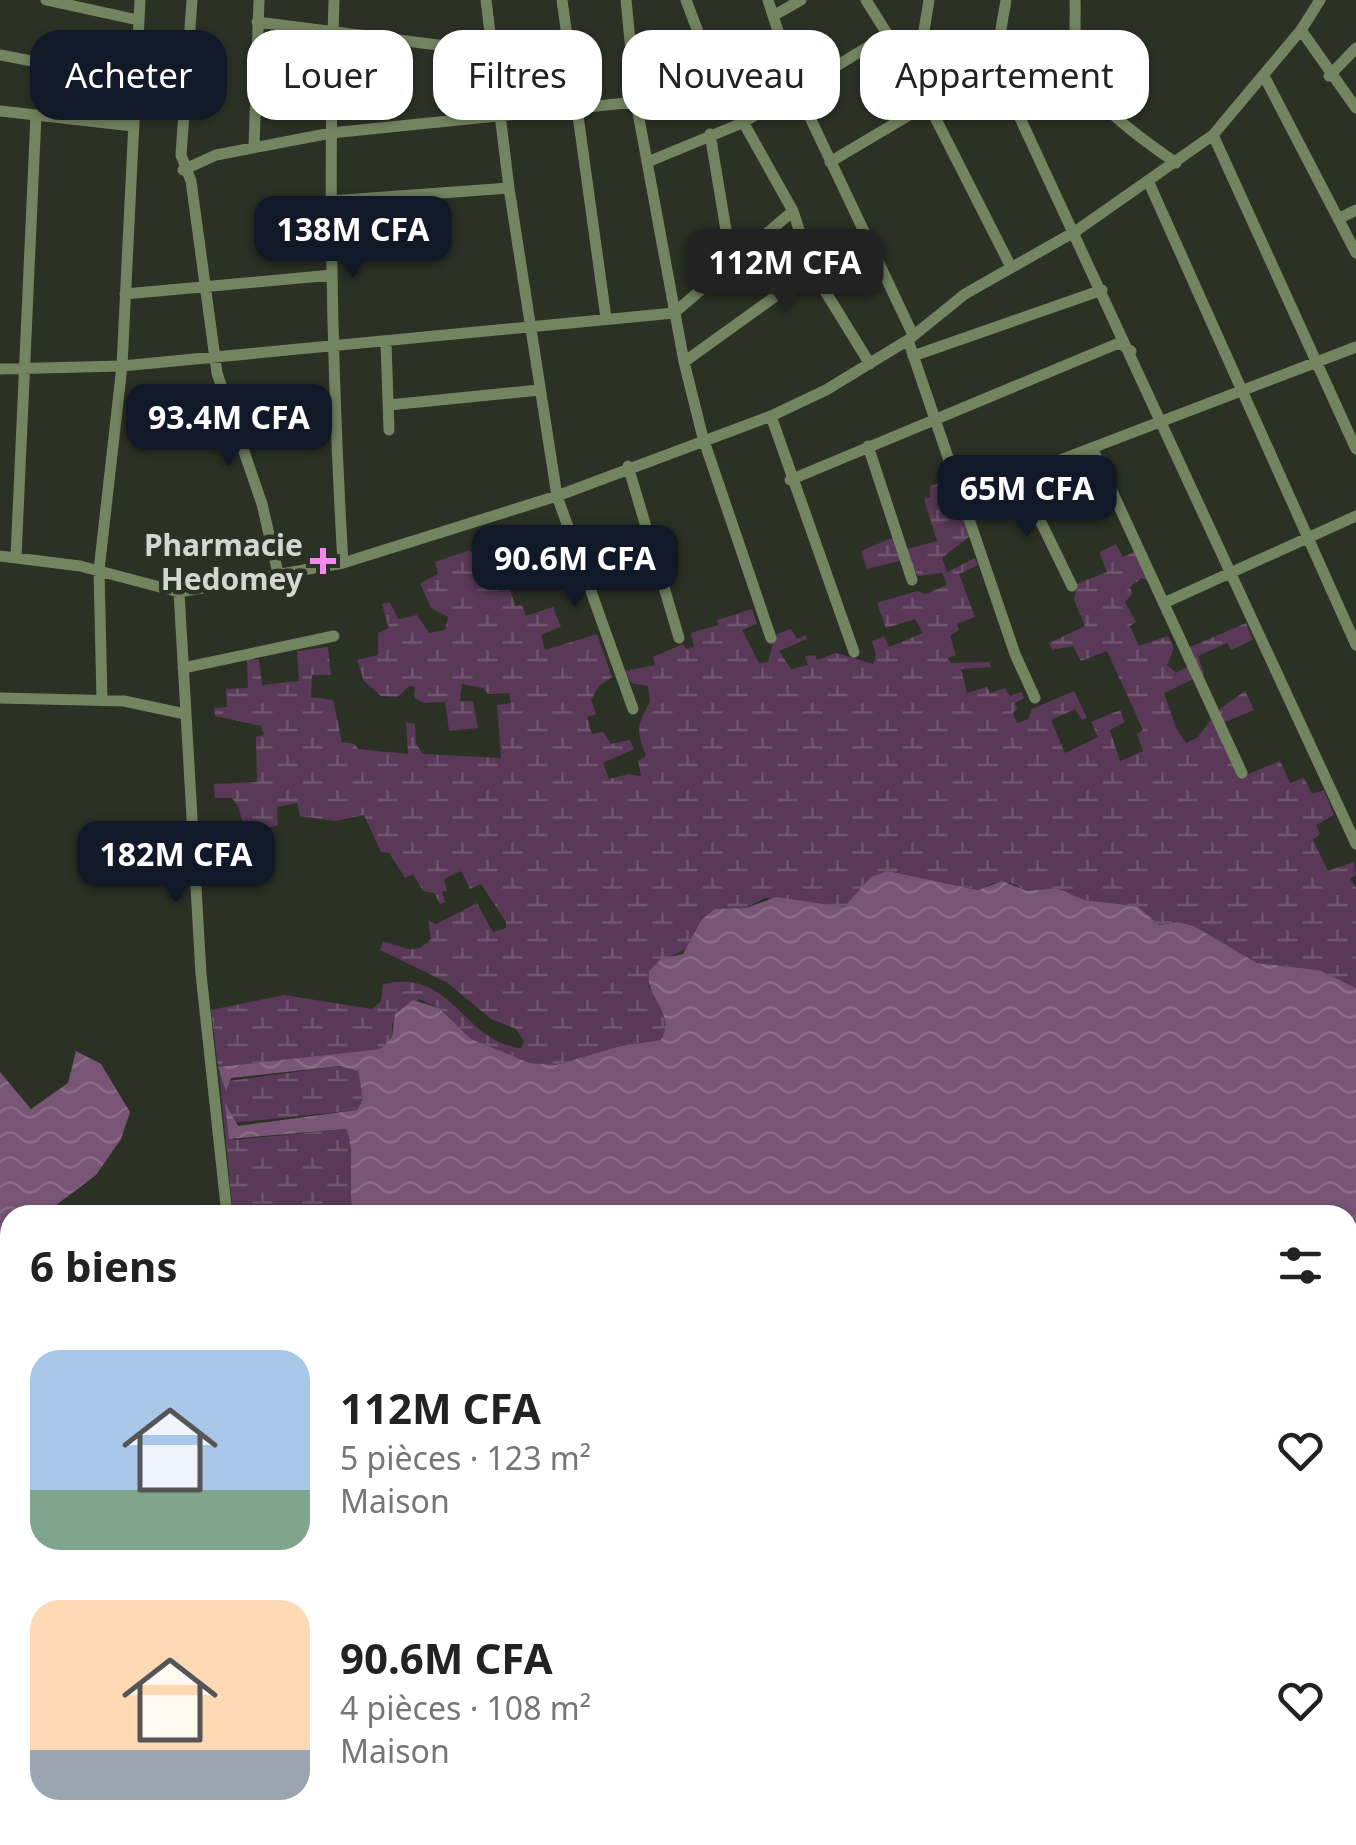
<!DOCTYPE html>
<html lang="fr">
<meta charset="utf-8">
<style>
:root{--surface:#fff;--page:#f2f2f2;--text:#222;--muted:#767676;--accent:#111827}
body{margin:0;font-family:"Noto Sans",sans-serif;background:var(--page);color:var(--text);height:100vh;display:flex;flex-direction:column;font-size:38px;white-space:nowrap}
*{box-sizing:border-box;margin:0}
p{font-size:32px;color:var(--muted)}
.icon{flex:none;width:55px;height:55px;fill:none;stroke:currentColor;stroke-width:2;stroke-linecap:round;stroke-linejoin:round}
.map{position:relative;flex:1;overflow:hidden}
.drawer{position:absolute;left:0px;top:1205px;width:1358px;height:640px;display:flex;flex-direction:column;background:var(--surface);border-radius:30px 30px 0 0;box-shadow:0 2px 8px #0004}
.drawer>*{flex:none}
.top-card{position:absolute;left:30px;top:30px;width:1298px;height:90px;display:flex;gap:20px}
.price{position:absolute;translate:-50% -85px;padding:0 22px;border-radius:20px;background:var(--accent);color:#fff;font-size:32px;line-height:65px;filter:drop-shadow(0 2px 5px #0008)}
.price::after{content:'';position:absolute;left:50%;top:60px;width:30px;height:22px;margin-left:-15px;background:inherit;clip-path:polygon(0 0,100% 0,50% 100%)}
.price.active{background:#222;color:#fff}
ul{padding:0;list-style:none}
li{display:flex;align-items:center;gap:30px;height:250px;padding:0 30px}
li span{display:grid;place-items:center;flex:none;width:280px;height:200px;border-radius:30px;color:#555}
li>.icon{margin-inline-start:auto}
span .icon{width:120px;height:120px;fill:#fffc;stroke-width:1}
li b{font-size:42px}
h2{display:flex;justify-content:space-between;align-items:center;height:120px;padding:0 30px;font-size:42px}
.tag{padding:0 35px;border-radius:30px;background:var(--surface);box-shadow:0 2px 8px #0004;font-size:35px;line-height:90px}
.tag.active{background:var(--accent);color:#fff}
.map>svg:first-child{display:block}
</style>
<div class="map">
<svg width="1356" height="1845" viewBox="0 0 1356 1845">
<defs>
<pattern id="wetland-marsh" width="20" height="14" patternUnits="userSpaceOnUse" patternTransform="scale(2.5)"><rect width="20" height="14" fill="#593957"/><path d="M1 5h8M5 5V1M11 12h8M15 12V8" fill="none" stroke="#70556e"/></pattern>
<pattern id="water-waves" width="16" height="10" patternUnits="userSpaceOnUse" patternTransform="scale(2.5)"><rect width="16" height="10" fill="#785475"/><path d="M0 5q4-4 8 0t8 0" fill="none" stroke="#8a6c88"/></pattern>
</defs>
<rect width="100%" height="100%" fill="#2b3125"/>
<path fill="url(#wetland-marsh)" d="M941,483L944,488L955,487L970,536L942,558L947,572L975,558L978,565L959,574L975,617L957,624L959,630L950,636L956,655L948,658L951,663L989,662L991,667L961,669L967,693L987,687L990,693L1005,688L1010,696L1021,692L1024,698L1015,703L1017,709L1013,713L1017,723L1028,719L1032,709L1074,691L1087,718L1082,720L1075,709L1051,720L1065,753L1098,737L1091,722L1120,710L1125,722L1110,730L1120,761L1143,751L1137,734L1143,730L1107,651L1081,661L1073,646L1052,650L1049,643L1085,626L1074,600L1077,584L1107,572L1099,552L1116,544L1123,557L1142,548L1150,582L1142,578L1130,587L1132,594L1125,602L1136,622L1130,626L1139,646L1168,636L1174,648L1167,665L1176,673L1194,663L1188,648L1246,623L1253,640L1231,650L1227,643L1198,656L1204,674L1164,693L1176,728L1186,743L1198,737L1217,711L1245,691L1254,710L1225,722L1241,777L1280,761L1290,783L1304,778L1312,794L1324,790L1334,815L1316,825L1320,834L1313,840L1328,871L1354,862L1356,875L1350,879L1356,888V988L1319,970L1257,963L1194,926L1178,922L1158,925L1137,906L1084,900L1056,888L1027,891L1011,883H993L979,890L888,871L844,907L765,898L746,908L715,909L689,947L670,957L648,986C660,1003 673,1019 662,1040L620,1046L556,1065L530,1063L471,1039L439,1008L419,999L392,1024V1037L380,1049L218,1067L211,1010L284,995L372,1009L381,1001L383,984C454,968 462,1042 521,1048L524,1041L516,1029L491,1019L448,983L380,950L383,942C404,945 413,958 431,939L428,920L436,924L477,903L493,932L506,928V922L481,884L470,889L461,871L444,879L447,890L442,892L445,902L440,904L434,893L423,891L413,874L405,878L389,853L381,852L364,815L335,821L300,816L297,803L277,807L278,825L245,834L239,808L232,798H215L214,784L257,782L256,737L264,735L261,726L215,716L214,708L227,707L226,689L248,688L247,660L259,659L262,685L299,681L297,651L328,647L331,675H312L311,697L333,700L342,742L355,744L358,749L408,754L406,722L415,724L416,744L423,754L501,758L497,705L511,703L509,693L488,694L483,688L462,684L460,701H473L478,728L449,731L445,702L424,703L414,698L415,687L409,686L398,697L381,696L364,681L357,660L378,655V633L389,628L382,604L390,602L398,619L417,615L429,633L445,630L448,617L431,608L420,583L438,574L435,562L470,550L473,555L530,534L541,564L507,577L515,606L522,605L526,616L553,607L561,627L541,635L545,650L597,634L612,677L599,686L591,700L596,714L587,717L592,734L603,732L611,744L630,740L634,749L603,763L609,779L629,774L641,776L638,761L646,756C635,728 638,724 650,702L648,686L631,683L625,671L655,665L653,657L683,644L686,649L694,647L691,633L718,625L717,620L752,609L757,624L742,630L759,663L768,662L775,635L791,629L797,639L805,635L807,639L779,651L791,669L808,665L805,656L815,655L817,660L836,653L873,664L876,656L872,641L884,636L889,647L923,633L915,619L886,628L877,603L917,591L926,594L947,585L942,573L918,576L907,559L867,569L861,551L892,538L907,549L937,541L924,499L930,497V486Z
M340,1066L358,1071L363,1099L357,1110L233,1123V1140L346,1129C355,1144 348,1192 353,1215H233L219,1071L224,1080L229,1081Z
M1356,1424V1484H1348V1431Z
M1348,1673H1356V1761L1348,1757Z
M366,1835H633L632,1845H580L560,1837L540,1845H372Z
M1001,1835H1053L1044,1844L1018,1845Z"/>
<path fill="url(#water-waves)" d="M888,871L978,890L1002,881L1027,891L1056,888L1084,900L1137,906L1159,925L1178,922L1194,926L1257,963L1319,970L1356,988V1424L1348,1436V1215H353C348,1192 355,1144 346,1129L229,1139L225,1103L238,1126L357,1110L363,1099L358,1071L340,1066L231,1078L226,1091L218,1067L380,1049L392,1037L395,1014L413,1000L439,1008L471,1039L530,1063L556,1065L620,1046L661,1040C677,1012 644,998 649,971L661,959L683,954L702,919L715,909L746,908L776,897L844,907L871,877Z
M76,1051L101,1064L130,1112L121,1139L96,1175L43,1215H10V1665L0,1666V1072L31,1109L68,1083Z
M1348,1514L1356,1538V1673H1348Z"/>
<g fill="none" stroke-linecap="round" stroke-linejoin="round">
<path stroke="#738460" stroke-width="11" d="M46,0L138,20
M140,0L136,81L184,84
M192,0L181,155L191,181L217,373L262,504L278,573
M334,0C328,188 332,376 343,563
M486,0L509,188L557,496L633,709
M562,0L606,318
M626,0L636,102L684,362L703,438L771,638
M686,0L709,61L793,211L812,270L870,364
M768,0L797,90L913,335
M866,0L916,80L1010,265
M1006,0L995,64L1356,844
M1075,0C1076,18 1073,38 1078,55C1089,106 1136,134 1176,163
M773,16L801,0
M257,22L493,52
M1301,30L1356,108
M0,55L136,81L122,366L674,313L793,211
M1264,76L1356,253
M1329,76L1356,48
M916,80L929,0
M0,111L133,126
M710,134L732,266
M1213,135L1356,449
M254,146L259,0
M650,161L742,123L886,36
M830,162L995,64
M183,170L216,155L331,133L636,102L709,61
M1149,183L1356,645
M330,201L509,188
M1338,219L1356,210
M125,294L332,275
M908,340L1015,654L1035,698
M386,342L389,430
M913,356L1102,290
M684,362L812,270L870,239
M0,369L122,366L99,570L102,700
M228,405L333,403
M389,405L539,390
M771,416L854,652
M868,446L912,580
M1093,450L1242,773
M628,466L679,638
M1019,477L1072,586
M790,480L1119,343L1131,351
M963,497L1356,347
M0,556L80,566L179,592L343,563L557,496L771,416L826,390L908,340L965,294L1076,231L1213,135L1301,30L1320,0
M16,557L36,115
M179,592L201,974L227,1215
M1164,603L1356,516
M183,668L334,636
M0,698L124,701L185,714
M1348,1819H1356
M361,1835L366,1845
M1126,1835V1845
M1186,1835V1845
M231,1845L239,1835
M726,1845H767
M1239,1845V1835"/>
</g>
<path fill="#f589ef" stroke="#2b3125" stroke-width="4" d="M318 546h10v10h10v10h-10v10h-10v-10h-10v-10h10z"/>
<g text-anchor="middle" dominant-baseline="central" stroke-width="9" stroke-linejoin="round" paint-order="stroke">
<g font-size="30" font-weight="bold" fill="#d3d7cf" stroke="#2b3125" text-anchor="end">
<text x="303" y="544">Pharmacie<tspan x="303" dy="34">Hedomey</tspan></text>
</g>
</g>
</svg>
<b class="price" style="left:353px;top:281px">138M CFA</b>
<b class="price active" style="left:785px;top:314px">112M CFA</b>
<b class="price" style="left:229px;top:469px">93.4M CFA</b>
<b class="price" style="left:1027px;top:540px">65M CFA</b>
<b class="price" style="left:575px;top:610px">90.6M CFA</b>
<b class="price" style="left:176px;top:906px">182M CFA</b>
<div class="top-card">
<a class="tag active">Acheter</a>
<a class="tag">Louer</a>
<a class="tag">Filtres</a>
<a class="tag">Nouveau</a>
<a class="tag">Appartement</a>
</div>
<section class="drawer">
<h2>6 biens<svg class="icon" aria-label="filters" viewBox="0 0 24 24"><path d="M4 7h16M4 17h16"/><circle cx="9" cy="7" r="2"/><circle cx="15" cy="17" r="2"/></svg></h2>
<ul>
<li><span style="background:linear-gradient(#a9c7e8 70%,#7fa58c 0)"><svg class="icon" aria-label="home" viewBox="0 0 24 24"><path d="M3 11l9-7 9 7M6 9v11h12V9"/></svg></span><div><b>112M CFA</b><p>5 pièces · 123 m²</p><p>Maison</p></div><svg class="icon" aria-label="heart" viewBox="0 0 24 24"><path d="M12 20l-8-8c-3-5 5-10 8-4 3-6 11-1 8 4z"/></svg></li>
<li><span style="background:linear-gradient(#ffd9b3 75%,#9aa5b1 0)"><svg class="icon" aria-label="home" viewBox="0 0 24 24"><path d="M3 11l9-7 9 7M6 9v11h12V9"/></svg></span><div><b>90.6M CFA</b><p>4 pièces · 108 m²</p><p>Maison</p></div><svg class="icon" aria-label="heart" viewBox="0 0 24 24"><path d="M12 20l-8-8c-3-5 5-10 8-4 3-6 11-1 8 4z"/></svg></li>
</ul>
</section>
</div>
